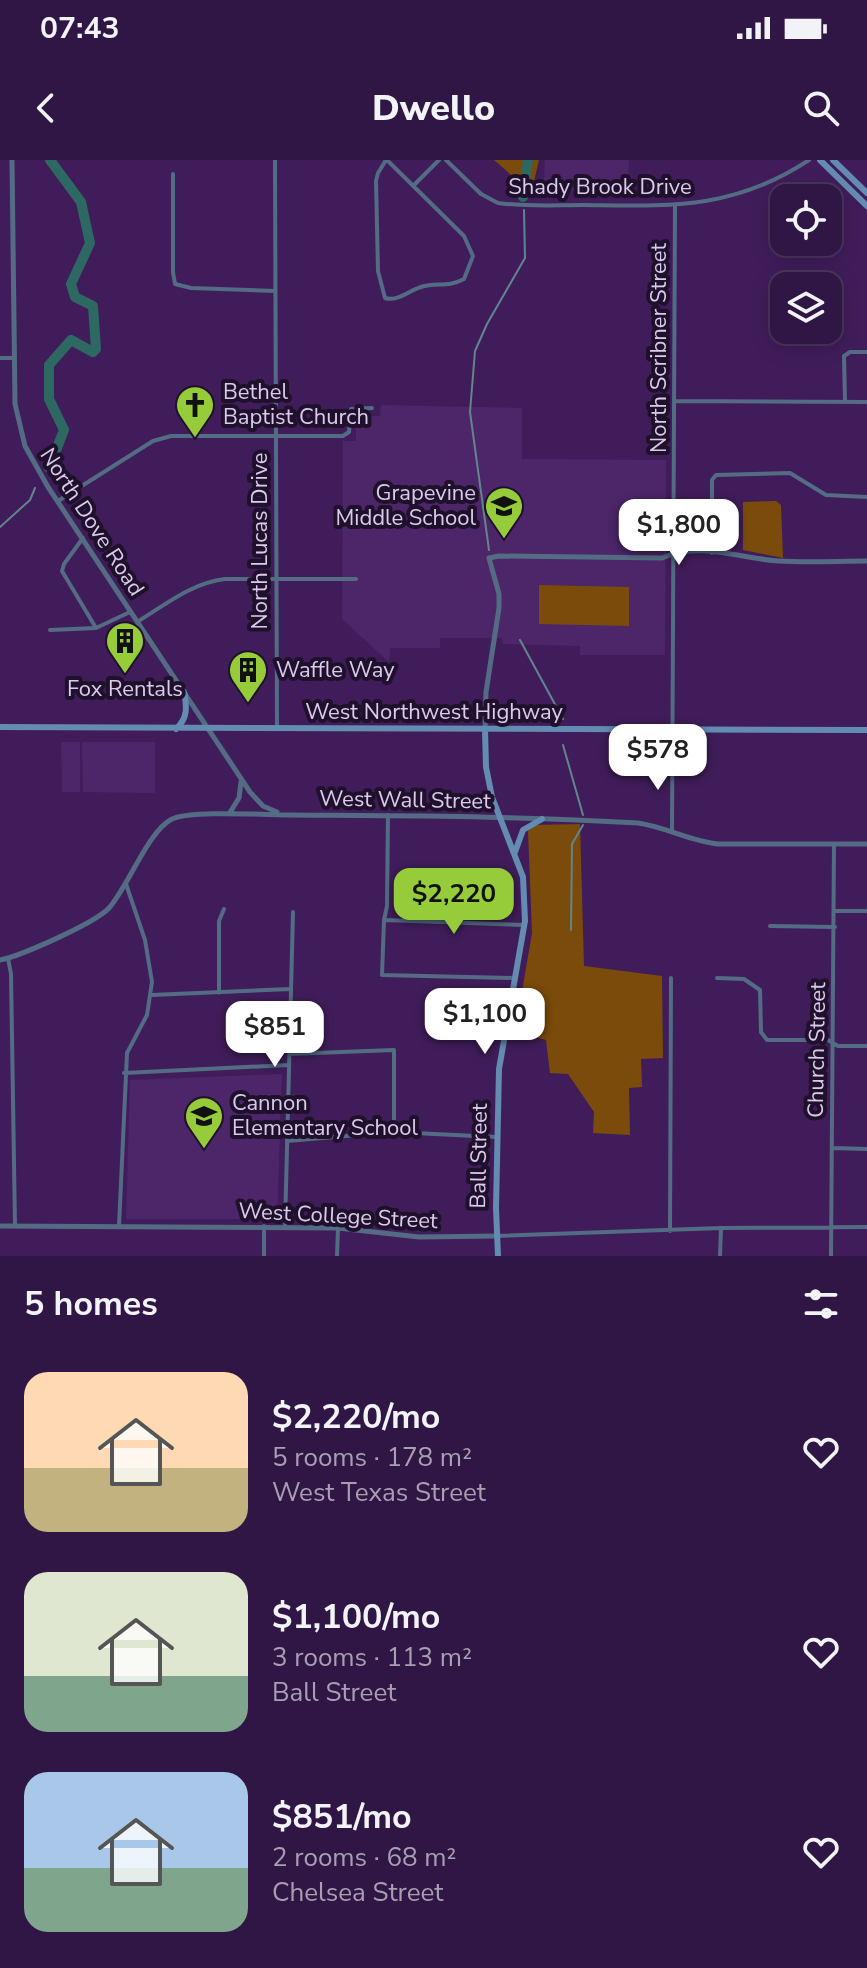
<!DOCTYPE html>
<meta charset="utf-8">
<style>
:root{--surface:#301644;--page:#3c234f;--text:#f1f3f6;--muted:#a89fb2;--line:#4b355d;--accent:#96cc39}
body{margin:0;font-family:"Nunito Sans",sans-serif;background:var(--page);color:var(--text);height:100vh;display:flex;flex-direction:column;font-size:30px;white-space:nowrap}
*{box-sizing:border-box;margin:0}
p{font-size:26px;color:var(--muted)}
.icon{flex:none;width:44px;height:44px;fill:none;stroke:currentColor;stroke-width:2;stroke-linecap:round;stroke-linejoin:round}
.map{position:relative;height:1096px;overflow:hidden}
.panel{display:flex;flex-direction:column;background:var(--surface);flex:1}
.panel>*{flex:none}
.buttons{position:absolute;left:770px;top:24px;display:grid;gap:16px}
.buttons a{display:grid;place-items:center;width:72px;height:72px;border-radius:16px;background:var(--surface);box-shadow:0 4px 20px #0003,0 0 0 2px var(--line);font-size:40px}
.price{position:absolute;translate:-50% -68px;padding:0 18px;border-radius:16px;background:#fff;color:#222;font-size:26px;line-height:52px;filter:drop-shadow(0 2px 4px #0008)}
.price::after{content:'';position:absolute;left:50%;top:48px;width:24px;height:18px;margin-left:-12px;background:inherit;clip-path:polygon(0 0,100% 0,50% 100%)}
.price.selected{background:var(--accent);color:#111}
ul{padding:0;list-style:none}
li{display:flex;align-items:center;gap:24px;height:200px;padding:0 24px}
li span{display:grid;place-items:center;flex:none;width:224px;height:160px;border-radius:24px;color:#555}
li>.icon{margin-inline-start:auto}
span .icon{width:96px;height:96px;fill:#fffc;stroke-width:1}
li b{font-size:34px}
h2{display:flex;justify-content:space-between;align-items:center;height:96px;padding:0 24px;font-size:34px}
.status{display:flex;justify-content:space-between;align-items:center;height:56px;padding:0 40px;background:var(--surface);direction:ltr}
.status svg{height:22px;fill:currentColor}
header{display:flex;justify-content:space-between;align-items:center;height:104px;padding:0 24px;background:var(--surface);font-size:36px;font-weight:800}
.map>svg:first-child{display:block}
</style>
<div class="status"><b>07:43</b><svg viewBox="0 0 49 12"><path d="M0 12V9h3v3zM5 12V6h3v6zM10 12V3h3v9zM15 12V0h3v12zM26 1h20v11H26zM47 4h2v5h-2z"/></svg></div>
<header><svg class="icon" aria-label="back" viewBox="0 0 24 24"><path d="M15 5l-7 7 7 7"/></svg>Dwello<svg class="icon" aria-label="search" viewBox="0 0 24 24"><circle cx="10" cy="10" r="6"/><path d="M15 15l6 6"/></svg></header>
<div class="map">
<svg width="867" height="1096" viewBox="0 0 867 1096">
<rect width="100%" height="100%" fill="#401d5a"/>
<path fill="#4c2669" d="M545,0H629L627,32L543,31Z
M381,245L522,248V299L666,300L665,495H580V486L503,484L502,478H440V488H390L389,502L342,459L343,281H356V256H380Z
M61,582H80V632H62Z
M82,582H155V633L83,632Z
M282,914L277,1059H126L130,920Z"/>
<path fill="#7a4b0a" d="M494,0H539L532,30L515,29L510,14Z
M776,341L781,345L783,398L743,390V342Z
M539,425L629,427V466L539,464Z
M580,664L584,806L662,816L663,898L641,899L642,927L629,928L630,975L593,973L594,952L568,914L550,913L546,880L515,872L532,773L528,671L534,665Z"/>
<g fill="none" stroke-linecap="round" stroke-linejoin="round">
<path stroke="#62858d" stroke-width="2" d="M0,367L30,340L35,328
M489,390L470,252L475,191L487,164L525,98L524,50
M520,480L563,559
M563,585L583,655
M571,770L572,684L583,665"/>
<path stroke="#2e6863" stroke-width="10" d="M523,37L528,0
M49,308L64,270L49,239V205L71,180L93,192L96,189L93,146L75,137L71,124L90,83L81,42L50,0"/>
<path stroke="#536c84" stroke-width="4" d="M275,0L277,569
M386,0L378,13L376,21L378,111L385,138C397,142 408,131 421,127C437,122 447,128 464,119L473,96L464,76L387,0
M446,0L481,34L498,43C526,47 556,45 584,45C671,46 733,50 809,0
M173,14V112L175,124L191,128L275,131
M413,26L439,0
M0,198H13
M675,241L867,242
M845,242L844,196L850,192H867
M58,341L153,281L171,276H343L349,272L351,249L372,248
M83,378L64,404L62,411L96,468L130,452
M712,393V320L716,315L790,313L826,335L867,337
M137,462C165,445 191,423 225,419H356
M50,470L96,468
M388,655L387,746L384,760L382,815L514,818
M672,672L675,46
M835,751H867
M384,760L525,765
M770,766L835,767
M8,798L11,814L15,1066
M717,818L744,819L760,830L761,872L767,880H828L838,886H867
M219,833V761L224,749
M152,835L291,829
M289,894L394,890V972
M124,913L289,905
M287,981L394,972L496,977
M833,988L867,989
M119,1066L127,893L147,855L152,822L145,780L126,724
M264,1066V1096
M285,1067L293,752
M670,1071L671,818
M496,1076L721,1068L867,1067
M337,1096L338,1068
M720,1096L721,1068
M831,1096L834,684"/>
<path stroke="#536c84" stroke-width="5" d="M12,0L15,244L25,286L48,327L250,632L263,646L277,652
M485,570L486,532L499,448V434L489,398L499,396L662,398C696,381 743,399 779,401C808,403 838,401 867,401
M229,654L239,638L241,622
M0,800C21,796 95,763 109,748C128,727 148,671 172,659C191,650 267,655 292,655C408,656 523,656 638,663C666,667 690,681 718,684H867
M0,1066L338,1068L419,1077L496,1076"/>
<path stroke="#648cb2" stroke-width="6" d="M820,0L867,46
M833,0L867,33
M0,567L867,570
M176,569C188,558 187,547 184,532
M485,570L486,607L492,637L523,717L525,761L499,909L496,1048L498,1096
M515,692L523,670L542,659"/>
</g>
<defs>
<symbol id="church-pin" viewBox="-11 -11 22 30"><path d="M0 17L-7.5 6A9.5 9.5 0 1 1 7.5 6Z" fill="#96cc39" stroke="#1f112b"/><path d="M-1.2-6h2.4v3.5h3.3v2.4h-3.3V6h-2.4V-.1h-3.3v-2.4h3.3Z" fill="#111"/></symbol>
<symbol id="school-pin" viewBox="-11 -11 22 30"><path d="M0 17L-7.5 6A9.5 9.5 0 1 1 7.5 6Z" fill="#96cc39" stroke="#1f112b"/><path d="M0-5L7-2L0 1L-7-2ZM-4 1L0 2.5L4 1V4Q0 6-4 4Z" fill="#111"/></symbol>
<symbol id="building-pin" viewBox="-11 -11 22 30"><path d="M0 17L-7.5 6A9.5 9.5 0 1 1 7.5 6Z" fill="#96cc39" stroke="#1f112b"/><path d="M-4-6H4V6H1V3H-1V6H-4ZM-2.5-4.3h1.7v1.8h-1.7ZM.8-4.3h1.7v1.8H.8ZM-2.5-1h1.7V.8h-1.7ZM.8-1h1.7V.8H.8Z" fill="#111"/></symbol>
</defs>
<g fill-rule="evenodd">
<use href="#church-pin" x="173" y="223" width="44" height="60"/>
<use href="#school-pin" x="482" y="324" width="44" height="60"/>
<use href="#building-pin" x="103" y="459" width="44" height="60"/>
<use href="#building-pin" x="226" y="488" width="44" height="60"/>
<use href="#school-pin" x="182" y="934" width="44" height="60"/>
</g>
<g text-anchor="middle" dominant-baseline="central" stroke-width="8" stroke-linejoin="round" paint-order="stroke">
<g font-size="22" fill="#dccaee" stroke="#1f112b">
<text x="600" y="27">Shady Brook Drive</text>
<text transform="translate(659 188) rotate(-90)">North Scribner Street</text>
<text transform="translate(92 362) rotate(57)">North Dove Road</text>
<text transform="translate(260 381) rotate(-90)">North Lucas Drive</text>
<text x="434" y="552">West Northwest Highway</text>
<text transform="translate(405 640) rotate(1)">West Wall Street</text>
<text transform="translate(817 890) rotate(-89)">Church Street</text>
<text transform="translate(479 996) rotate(-89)">Ball Street</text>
<text transform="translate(338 1056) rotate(3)">West College Street</text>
</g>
<g font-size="22" fill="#dccaee" stroke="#1f112b" text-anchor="start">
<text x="223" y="232">Bethel<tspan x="223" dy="25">Baptist Church</tspan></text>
<text x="476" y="333" text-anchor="end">Grapevine<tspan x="476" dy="25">Middle School</tspan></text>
<text x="276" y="510">Waffle Way</text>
<text x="125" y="529" text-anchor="middle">Fox Rentals</text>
<text x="232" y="943">Cannon<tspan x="232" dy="25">Elementary School</tspan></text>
</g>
</g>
</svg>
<div class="buttons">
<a><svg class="icon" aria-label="locate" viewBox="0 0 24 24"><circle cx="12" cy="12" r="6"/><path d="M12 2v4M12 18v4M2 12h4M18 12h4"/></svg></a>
<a><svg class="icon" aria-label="layers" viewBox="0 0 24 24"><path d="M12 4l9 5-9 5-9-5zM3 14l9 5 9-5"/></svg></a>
</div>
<b class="price" style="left:679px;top:407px">$1,800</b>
<b class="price" style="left:658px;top:632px">$578</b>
<b class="price selected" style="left:454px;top:776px">$2,220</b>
<b class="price" style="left:485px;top:896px">$1,100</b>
<b class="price" style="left:275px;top:909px">$851</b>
</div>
<section class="panel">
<h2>5 homes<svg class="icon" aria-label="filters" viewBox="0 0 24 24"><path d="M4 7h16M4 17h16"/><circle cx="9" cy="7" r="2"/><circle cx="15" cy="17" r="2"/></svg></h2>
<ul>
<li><span style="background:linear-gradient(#ffd9b3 60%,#c2b280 0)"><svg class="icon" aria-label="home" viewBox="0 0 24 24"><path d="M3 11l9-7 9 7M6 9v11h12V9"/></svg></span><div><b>$2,220/mo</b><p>5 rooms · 178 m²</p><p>West Texas Street</p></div><svg class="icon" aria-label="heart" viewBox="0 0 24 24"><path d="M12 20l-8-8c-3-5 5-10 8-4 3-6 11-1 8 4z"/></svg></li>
<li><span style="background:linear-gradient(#dfe7d0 65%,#7fa58c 0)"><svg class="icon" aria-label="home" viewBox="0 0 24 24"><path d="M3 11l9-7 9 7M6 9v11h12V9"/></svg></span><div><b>$1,100/mo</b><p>3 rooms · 113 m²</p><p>Ball Street</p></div><svg class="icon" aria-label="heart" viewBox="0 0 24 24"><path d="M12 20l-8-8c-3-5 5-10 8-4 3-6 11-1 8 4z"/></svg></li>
<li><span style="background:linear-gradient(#a9c7e8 60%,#7fa58c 0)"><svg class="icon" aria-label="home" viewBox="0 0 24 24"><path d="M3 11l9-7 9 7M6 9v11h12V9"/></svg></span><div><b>$851/mo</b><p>2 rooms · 68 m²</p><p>Chelsea Street</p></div><svg class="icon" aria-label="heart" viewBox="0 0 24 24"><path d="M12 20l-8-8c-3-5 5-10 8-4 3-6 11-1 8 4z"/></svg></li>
</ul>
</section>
